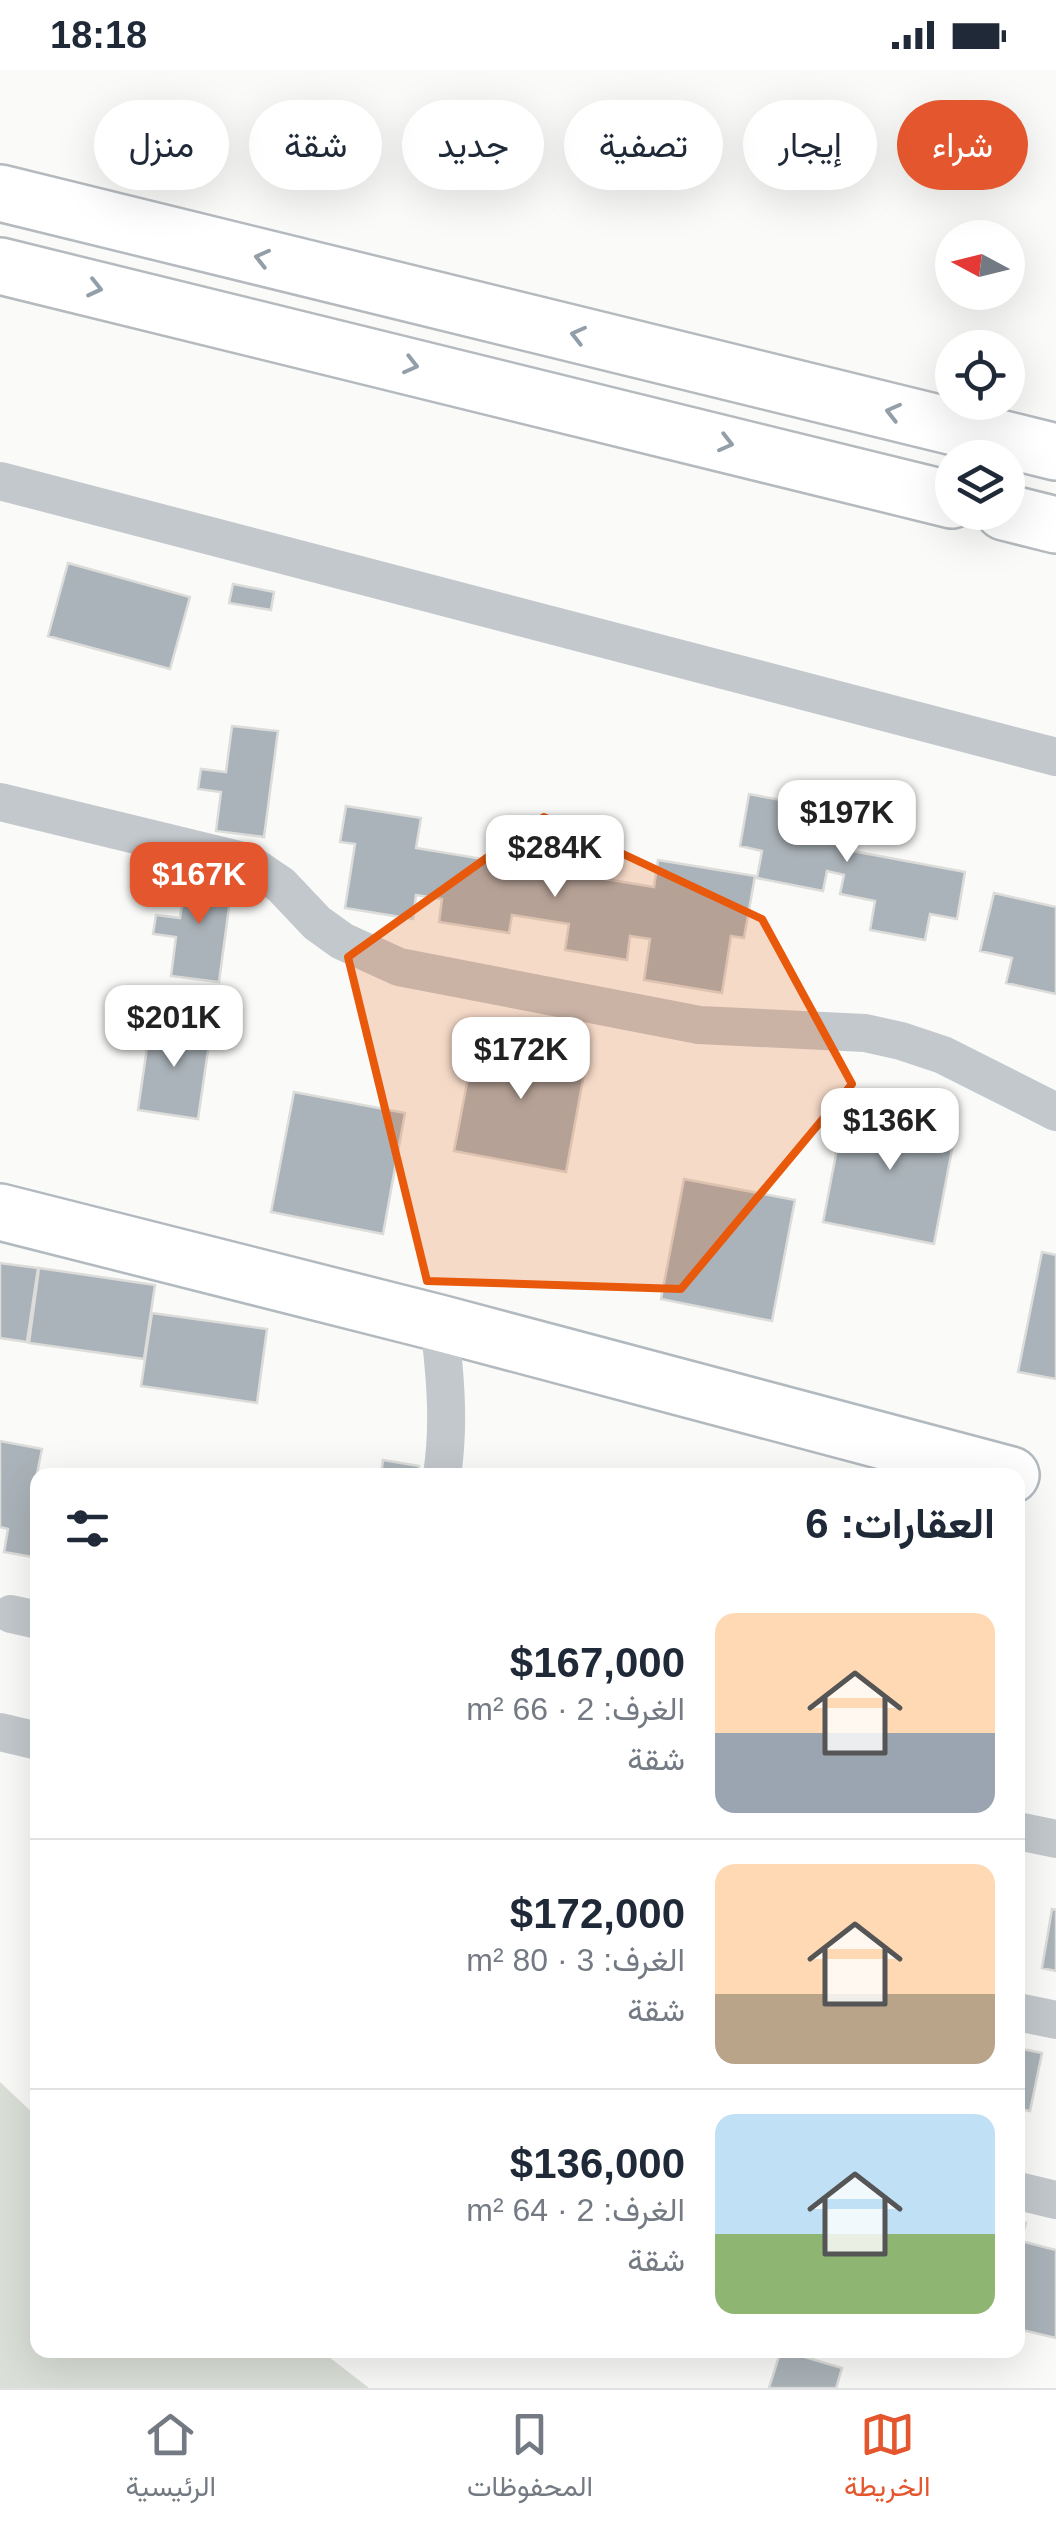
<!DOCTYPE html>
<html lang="ar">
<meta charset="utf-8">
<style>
:root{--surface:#fff;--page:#f6f6f7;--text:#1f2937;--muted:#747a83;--line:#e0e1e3;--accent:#e4572e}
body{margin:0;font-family:Helvetica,Vazirmatn,sans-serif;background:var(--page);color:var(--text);direction:rtl;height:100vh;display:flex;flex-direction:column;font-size:38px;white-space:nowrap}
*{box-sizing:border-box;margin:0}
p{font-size:32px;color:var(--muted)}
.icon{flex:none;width:55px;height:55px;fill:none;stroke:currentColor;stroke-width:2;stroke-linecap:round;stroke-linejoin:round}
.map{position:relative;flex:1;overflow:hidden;direction:ltr}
.sheet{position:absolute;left:30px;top:1398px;width:995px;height:890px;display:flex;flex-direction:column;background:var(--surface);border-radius:20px;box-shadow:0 10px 40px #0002;direction:rtl}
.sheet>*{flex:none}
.banner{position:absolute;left:30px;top:30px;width:998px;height:90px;direction:rtl;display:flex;gap:20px}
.needle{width:65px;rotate:277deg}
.tools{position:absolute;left:935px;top:150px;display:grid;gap:20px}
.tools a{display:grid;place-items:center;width:90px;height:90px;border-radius:50%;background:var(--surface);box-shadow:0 10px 40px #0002;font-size:50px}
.price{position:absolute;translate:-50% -85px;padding:0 22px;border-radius:20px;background:#fff;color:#222;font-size:32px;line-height:65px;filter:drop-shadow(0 2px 5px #0008)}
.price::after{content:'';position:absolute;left:50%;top:60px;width:30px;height:22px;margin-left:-15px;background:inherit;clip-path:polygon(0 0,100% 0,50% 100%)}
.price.selected{background:var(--accent);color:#fff}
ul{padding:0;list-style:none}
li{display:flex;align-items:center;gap:30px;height:250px;padding:0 30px}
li+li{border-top:2px solid var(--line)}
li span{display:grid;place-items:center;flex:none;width:280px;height:200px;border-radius:20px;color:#555}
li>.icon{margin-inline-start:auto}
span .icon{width:120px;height:120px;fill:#fffc;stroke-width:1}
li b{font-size:42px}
h2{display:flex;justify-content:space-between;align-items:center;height:120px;padding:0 30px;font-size:42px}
.tag{padding:0 35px;border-radius:45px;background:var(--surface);box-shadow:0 10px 40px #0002;font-size:35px;line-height:90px}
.tag.selected{background:var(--accent);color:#fff}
.status{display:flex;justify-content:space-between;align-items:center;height:70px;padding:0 50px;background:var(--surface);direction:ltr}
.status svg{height:28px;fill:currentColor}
.dock{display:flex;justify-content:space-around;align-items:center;height:140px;border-top:2px solid var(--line);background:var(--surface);font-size:28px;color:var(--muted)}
.dock a{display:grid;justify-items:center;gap:5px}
.dock .selected{color:var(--accent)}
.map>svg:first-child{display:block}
</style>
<div class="status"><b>18:18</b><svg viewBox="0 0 49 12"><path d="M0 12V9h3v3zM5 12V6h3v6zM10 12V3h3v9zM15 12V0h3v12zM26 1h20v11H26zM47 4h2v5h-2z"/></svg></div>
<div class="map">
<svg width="1056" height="2318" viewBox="0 0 1056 2318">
<rect width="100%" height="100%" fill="#fafaf8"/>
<path fill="#dadfd7" d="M0,2012L37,2047L38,2280H320L369,2318H0Z"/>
<path fill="#aab3b9" stroke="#dcdcda" stroke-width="2.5" d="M68,493L190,527L170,599L48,566Z
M233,514L274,522L271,540L229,533Z
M232,656L278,661L264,767L216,761L221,722L198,719L201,699L226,702Z
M749,724L854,744L847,780L965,802L957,849L930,844L925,870L870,860L875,831L840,824L844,805L827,801L823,821L757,808L762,781L740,776Z
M346,736L421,748L416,778L654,817L658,790L755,806L744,868L731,866L722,923L644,910L650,869L630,866L627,890L565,880L569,854L512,845L509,863L439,852L442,829L416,825L413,849L345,838L355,774L340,772Z
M187,801L233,807L219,912L171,906L176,867L153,864L156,845L180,848Z
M994,823L1056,837V924L1006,913L1012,888L980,881Z
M151,950L211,960L198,1049L138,1040Z
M477,961L588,982L566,1102L454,1081Z
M294,1022L405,1043L383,1164L271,1142Z
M846,1032L957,1053L934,1174L823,1152Z
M684,1109L795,1130L772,1251L661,1229Z
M1042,1182L1056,1185V1309L1018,1302Z
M0,1193L38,1198L27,1272L0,1268Z
M39,1198L155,1215L144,1289L29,1273Z
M152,1243L267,1259L257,1333L141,1316Z
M0,1371L42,1379L33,1424H38V1488L4,1482L8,1459L0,1457Z
M383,1390L419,1396L418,1405H381Z
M1052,1839L1056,1840V1901L1042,1898Z
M1018,1978L1042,1983L1030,2041L1018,2039Z
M1018,2151L1026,2153L1021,2171L1056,2180V2268L1018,2259Z
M781,2280L842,2298L836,2318H769Z"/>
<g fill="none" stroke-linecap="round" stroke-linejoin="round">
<defs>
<path id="secondary" d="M0,1142L439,1253L1011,1405"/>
<path id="primary" d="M0,123L1056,382
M0,196L952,430
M1004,442L1056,455"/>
</defs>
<use href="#secondary" stroke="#b3babf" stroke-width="60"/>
<use href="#primary" stroke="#b5babe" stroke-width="60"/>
<path stroke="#c3c8cc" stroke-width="38" d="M0,411L1056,687
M0,732L247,792L281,815L317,853L342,871L399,897L699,955L865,963L901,971L943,985L1056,1042
M439,1253C445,1303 450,1354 442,1405
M11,1544L38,1550
M0,1662L38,1671
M1018,1761L1056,1769
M1018,1942L1056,1950
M1018,2121L1056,2130"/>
<use href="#secondary" stroke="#fff" stroke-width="55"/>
<use href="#primary" stroke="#fff" stroke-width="55"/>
</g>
<defs><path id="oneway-chevron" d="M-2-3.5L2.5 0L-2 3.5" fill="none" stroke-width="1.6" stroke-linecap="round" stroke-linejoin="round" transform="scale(2.5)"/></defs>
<g stroke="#939fa8">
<use href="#oneway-chevron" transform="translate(262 188) rotate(-166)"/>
<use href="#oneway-chevron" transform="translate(95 218) rotate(13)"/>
<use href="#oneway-chevron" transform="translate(578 265) rotate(-166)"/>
<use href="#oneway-chevron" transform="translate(411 295) rotate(14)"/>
<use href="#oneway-chevron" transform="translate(893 342) rotate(-166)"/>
<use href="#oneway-chevron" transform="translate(726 373) rotate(14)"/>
</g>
<path fill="#e8590c" fill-opacity="0.2" stroke="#e8590c" stroke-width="8" stroke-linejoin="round" d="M544,747L762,849L852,1014L681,1219L427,1211L348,887Z"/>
</svg>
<div class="tools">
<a><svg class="needle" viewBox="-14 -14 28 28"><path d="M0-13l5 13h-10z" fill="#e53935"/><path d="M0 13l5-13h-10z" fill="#747a83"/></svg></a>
<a><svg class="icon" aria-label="locate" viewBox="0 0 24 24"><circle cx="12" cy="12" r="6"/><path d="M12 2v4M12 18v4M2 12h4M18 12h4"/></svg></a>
<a><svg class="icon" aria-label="layers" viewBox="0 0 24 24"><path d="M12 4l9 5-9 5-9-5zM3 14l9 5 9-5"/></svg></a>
</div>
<b class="price" style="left:847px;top:795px">$197K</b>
<b class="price" style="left:555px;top:830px">$284K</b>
<b class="price selected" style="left:199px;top:857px">$167K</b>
<b class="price" style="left:174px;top:1000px">$201K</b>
<b class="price" style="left:521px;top:1032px">$172K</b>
<b class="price" style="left:890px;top:1103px">$136K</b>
<div class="banner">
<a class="tag selected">شراء</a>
<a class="tag">إيجار</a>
<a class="tag">تصفية</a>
<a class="tag">جديد</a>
<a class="tag">شقة</a>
<a class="tag">منزل</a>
</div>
<section class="sheet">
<h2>العقارات: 6<svg class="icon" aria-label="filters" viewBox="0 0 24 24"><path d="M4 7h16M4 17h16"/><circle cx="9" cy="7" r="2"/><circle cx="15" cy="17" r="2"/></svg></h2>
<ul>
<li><span style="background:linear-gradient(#ffd9b3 60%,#9aa5b1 0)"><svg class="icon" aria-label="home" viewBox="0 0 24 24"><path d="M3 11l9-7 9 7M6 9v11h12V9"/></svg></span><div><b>$167,000</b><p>الغرف: 2 · 66 m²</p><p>شقة</p></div></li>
<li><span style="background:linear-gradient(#ffd9b3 65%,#b9a48a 0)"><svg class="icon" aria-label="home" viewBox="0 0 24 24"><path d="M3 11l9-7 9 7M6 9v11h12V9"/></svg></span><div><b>$172,000</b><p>الغرف: 3 · 80 m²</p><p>شقة</p></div></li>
<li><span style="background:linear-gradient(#bfe0f5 60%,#8fb573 0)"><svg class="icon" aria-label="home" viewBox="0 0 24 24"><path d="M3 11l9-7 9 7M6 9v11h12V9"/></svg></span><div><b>$136,000</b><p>الغرف: 2 · 64 m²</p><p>شقة</p></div></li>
</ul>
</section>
</div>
<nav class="dock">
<a class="selected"><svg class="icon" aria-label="map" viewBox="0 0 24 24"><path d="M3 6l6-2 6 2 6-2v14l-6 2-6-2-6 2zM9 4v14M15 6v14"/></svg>الخريطة</a>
<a><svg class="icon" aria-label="saved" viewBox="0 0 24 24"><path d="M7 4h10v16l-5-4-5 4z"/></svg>المحفوظات</a>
<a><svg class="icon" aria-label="home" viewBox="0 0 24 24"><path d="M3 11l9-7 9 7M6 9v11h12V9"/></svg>الرئيسية</a>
</nav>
